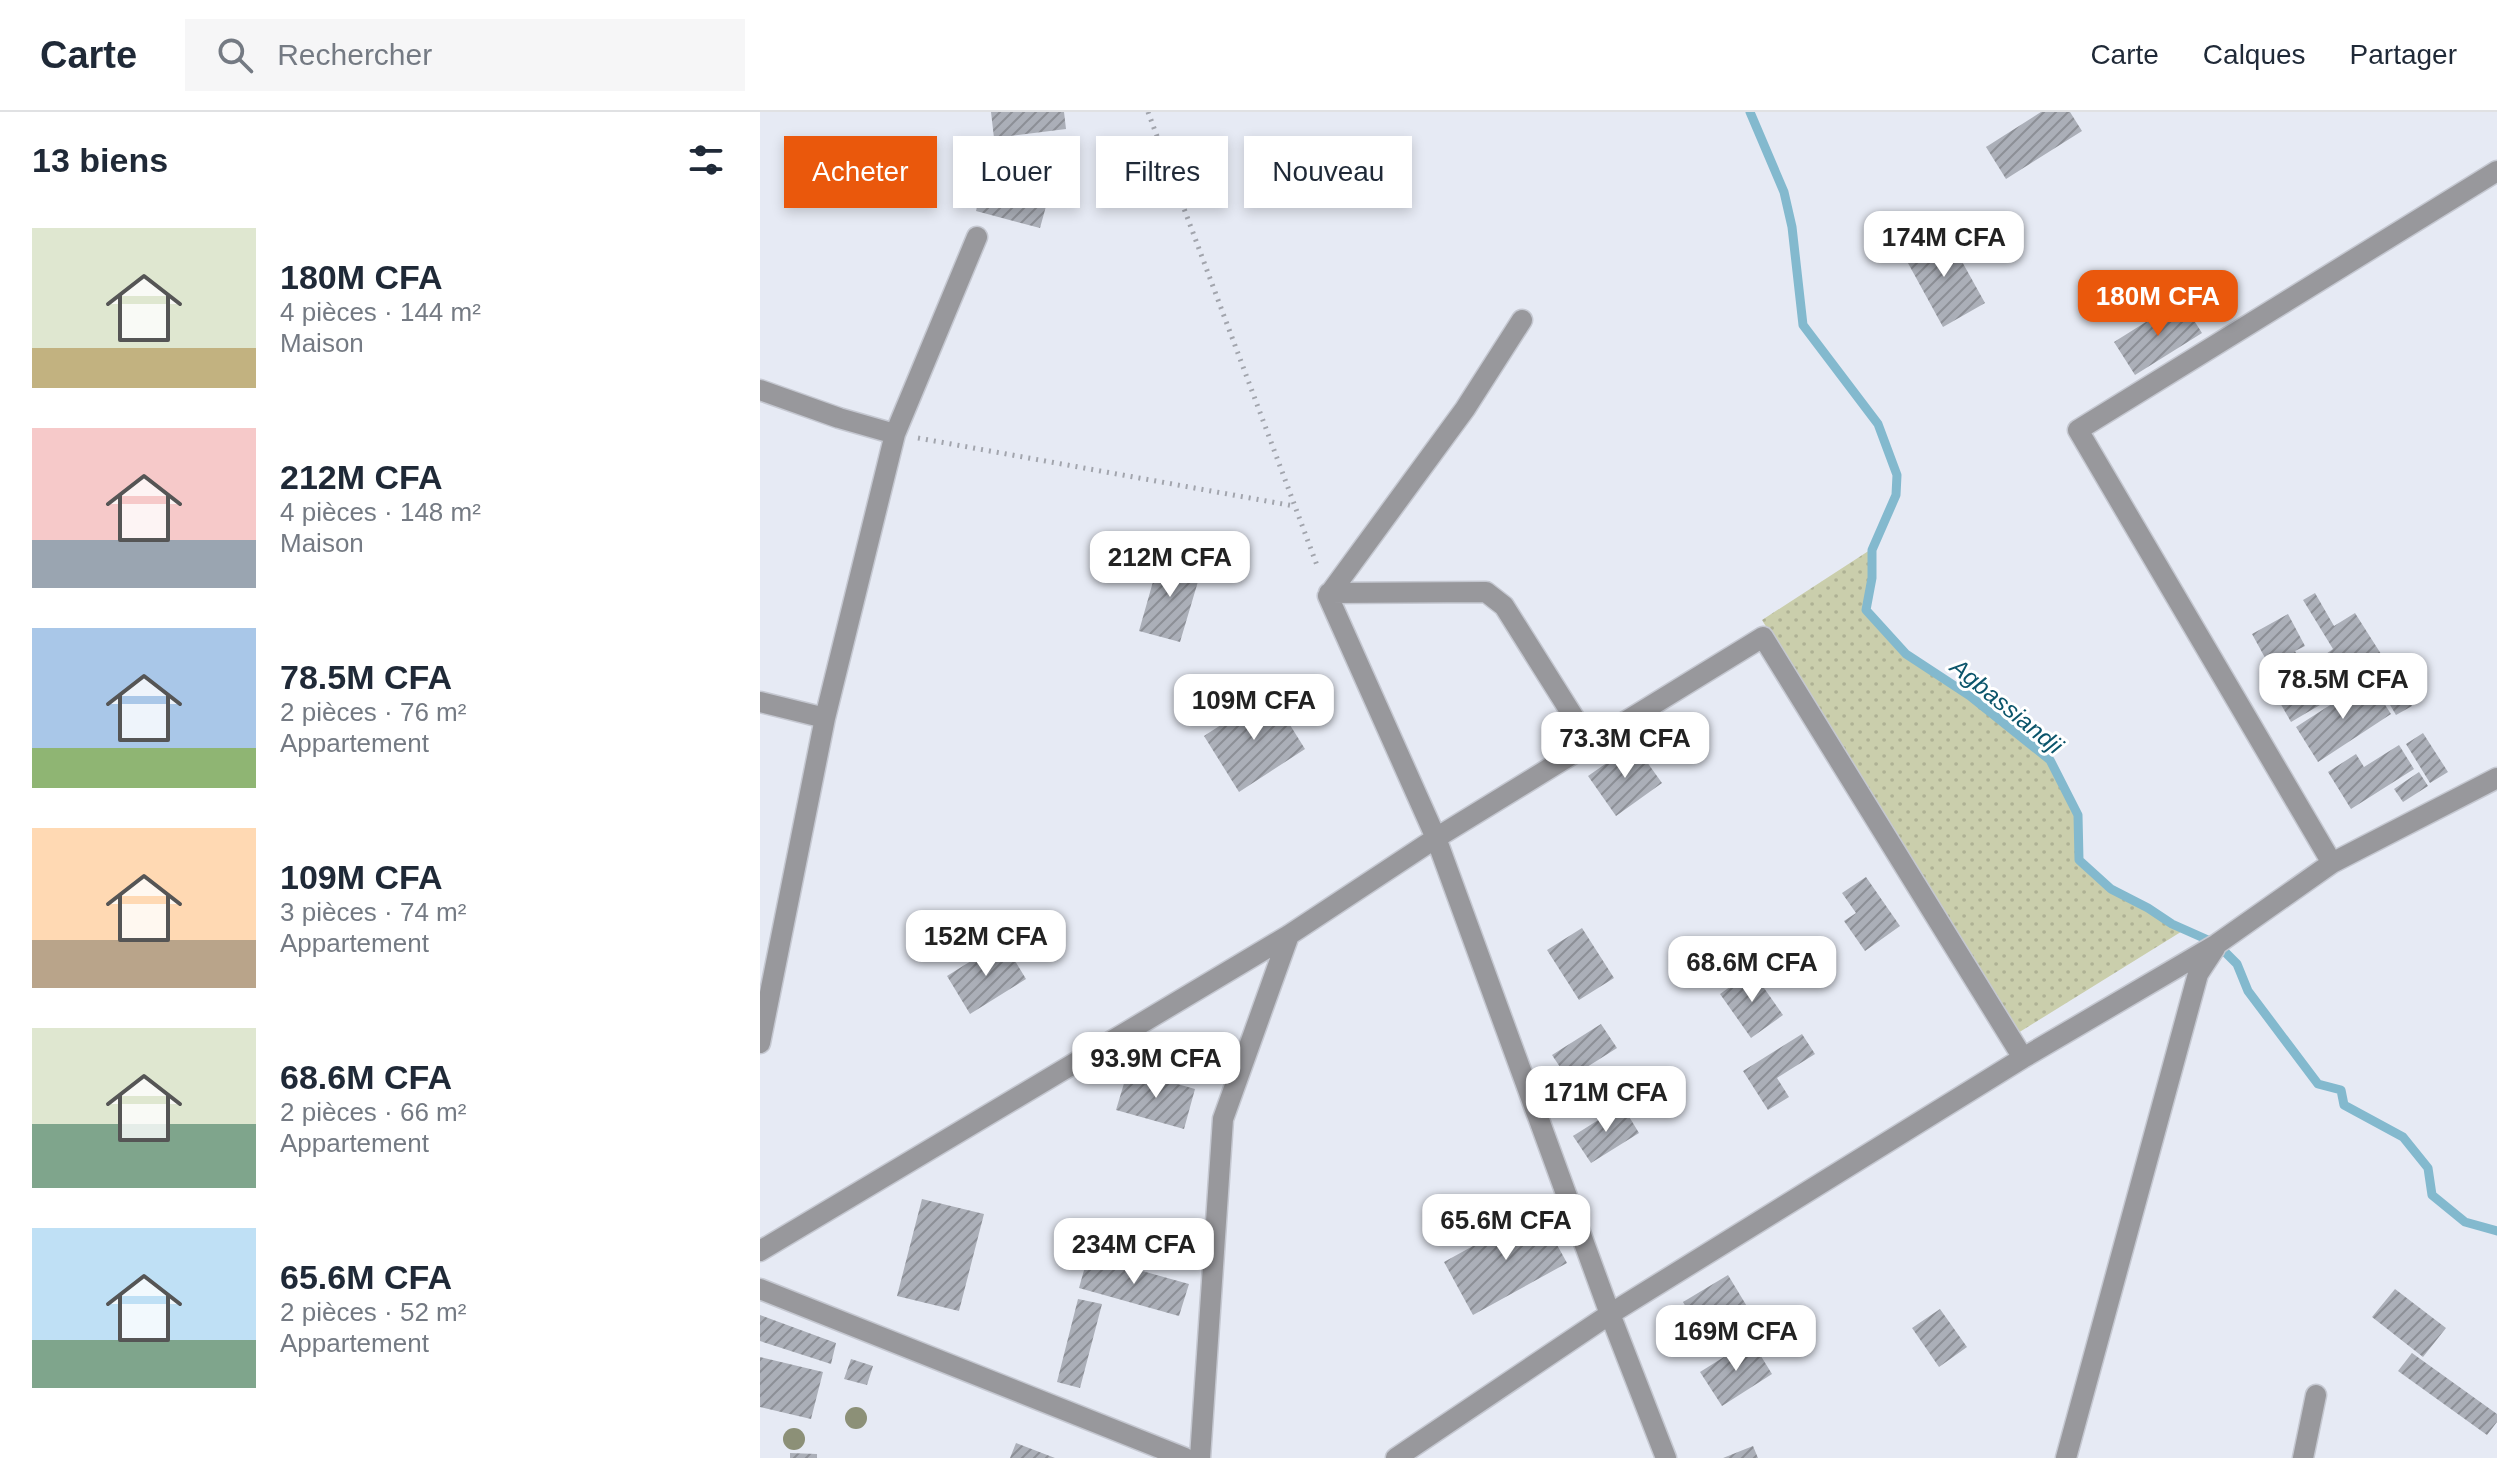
<!DOCTYPE html>
<html lang="fr">
<meta charset="utf-8">
<style>
:root{--surface:#fff;--page:#f6f6f7;--text:#1f2937;--muted:#747a83;--line:#e0e1e3;--accent:#ea580c}
body{margin:0;font-family:Arial,sans-serif;background:var(--page);color:var(--text);height:100vh;display:flex;flex-direction:column;font-size:30px;white-space:nowrap}
*{box-sizing:border-box;margin:0}
p{font-size:26px;color:var(--muted)}
.icon{flex:none;width:44px;height:44px;fill:none;stroke:currentColor;stroke-width:2;stroke-linecap:round;stroke-linejoin:round}
.map{position:relative;flex:1;overflow:hidden}
.side{display:flex;flex-direction:column;background:var(--surface);width:760px}
.side>*{flex:none}
.guide{position:absolute;left:24px;top:24px;width:760px;height:72px;display:flex;gap:16px}
.price{position:absolute;translate:-50% -68px;padding:0 18px;border-radius:16px;background:#fff;color:#222;font-size:26px;line-height:52px;filter:drop-shadow(0 2px 4px #0008)}
.price::after{content:'';position:absolute;left:50%;top:48px;width:24px;height:18px;margin-left:-12px;background:inherit;clip-path:polygon(0 0,100% 0,50% 100%)}
.price.current{background:var(--accent);color:#fff}
ul{padding:0;list-style:none}
li{display:flex;align-items:center;gap:24px;height:200px;padding:0 32px}
li span{display:grid;place-items:center;flex:none;width:224px;height:160px;border-radius:0px;color:#555}
li>.icon{margin-inline-start:auto}
span .icon{width:96px;height:96px;fill:#fffc;stroke-width:1}
li b{font-size:34px}
h2{display:flex;justify-content:space-between;align-items:center;height:96px;padding:0 32px;font-size:34px}
.tag{padding:0 28px;border-radius:0px;background:var(--surface);box-shadow:0 4px 12px #0003;font-size:28px;line-height:72px}
.tag.current{background:var(--accent);color:#fff}
header{display:flex;align-items:center;gap:48px;box-sizing:border-box;height:112px;padding:0 40px;background:var(--surface);border-bottom:2px solid var(--line)}
header strong{font-size:38px}
nav{display:flex;gap:44px;margin-inline-start:auto;font-size:28px}
.search{width:560px;height:72px;background:var(--page);display:flex;align-items:center;gap:20px;box-sizing:border-box;padding:0 28px;border-radius:0px;color:var(--muted);font-size:30px}
main{display:flex;flex:1;min-height:0}
.map>svg:first-child{display:block}
</style>
<header>
<strong>Carte</strong>
<div class="search"><svg class="icon" aria-label="search" viewBox="0 0 24 24"><circle cx="10" cy="10" r="6"/><path d="M15 15l6 6"/></svg>Rechercher</div>
<nav><a>Carte</a><a>Calques</a><a>Partager</a></nav>
</header>
<main>
<section class="side">
<h2>13 biens<svg class="icon" aria-label="filters" viewBox="0 0 24 24"><path d="M4 7h16M4 17h16"/><circle cx="9" cy="7" r="2"/><circle cx="15" cy="17" r="2"/></svg></h2>
<ul>
<li><span style="background:linear-gradient(#dfe7d0 75%,#c2b280 0)"><svg class="icon" aria-label="home" viewBox="0 0 24 24"><path d="M3 11l9-7 9 7M6 9v11h12V9"/></svg></span><div><b>180M CFA</b><p>4 pièces · 144 m²</p><p>Maison</p></div></li>
<li><span style="background:linear-gradient(#f6c9c9 70%,#9aa5b1 0)"><svg class="icon" aria-label="home" viewBox="0 0 24 24"><path d="M3 11l9-7 9 7M6 9v11h12V9"/></svg></span><div><b>212M CFA</b><p>4 pièces · 148 m²</p><p>Maison</p></div></li>
<li><span style="background:linear-gradient(#a9c7e8 75%,#8fb573 0)"><svg class="icon" aria-label="home" viewBox="0 0 24 24"><path d="M3 11l9-7 9 7M6 9v11h12V9"/></svg></span><div><b>78.5M CFA</b><p>2 pièces · 76 m²</p><p>Appartement</p></div></li>
<li><span style="background:linear-gradient(#ffd9b3 70%,#b9a48a 0)"><svg class="icon" aria-label="home" viewBox="0 0 24 24"><path d="M3 11l9-7 9 7M6 9v11h12V9"/></svg></span><div><b>109M CFA</b><p>3 pièces · 74 m²</p><p>Appartement</p></div></li>
<li><span style="background:linear-gradient(#dfe7d0 60%,#7fa58c 0)"><svg class="icon" aria-label="home" viewBox="0 0 24 24"><path d="M3 11l9-7 9 7M6 9v11h12V9"/></svg></span><div><b>68.6M CFA</b><p>2 pièces · 66 m²</p><p>Appartement</p></div></li>
<li><span style="background:linear-gradient(#bfe0f5 70%,#7fa58c 0)"><svg class="icon" aria-label="home" viewBox="0 0 24 24"><path d="M3 11l9-7 9 7M6 9v11h12V9"/></svg></span><div><b>65.6M CFA</b><p>2 pièces · 52 m²</p><p>Appartement</p></div></li>
</ul>
</section>
<div class="map">
<svg width="1737" height="1346" viewBox="0 0 1737 1346">
<defs>
<pattern id="grass-dots" width="8" height="8" patternUnits="userSpaceOnUse" patternTransform="scale(2)"><rect width="8" height="8" fill="#caceac"/><path d="M2 2h.1M6 6h.1" fill="none" stroke="#aeb194" stroke-width="1.8" stroke-linecap="round"/></pattern>
<pattern id="building-hatch" width="6" height="6" patternUnits="userSpaceOnUse" patternTransform="scale(2)"><rect width="6" height="6" fill="#abafb8"/><path d="M-1 1l2-2M0 6l6-6M5 7l2-2" fill="none" stroke="#8c8f96"/></pattern>
</defs>
<rect width="100%" height="100%" fill="#e6eaf4"/>
<path fill="url(#grass-dots)" d="M1110,438L1112,466L1106,498L1145,543L1210,585L1289,649L1317,703L1318,748L1350,778L1424,818L1258,921L1002,508Z"/>
<g fill="none" stroke-linecap="round" stroke-linejoin="round">
<path stroke="#83b9ce" stroke-width="9" d="M990,0L1024,80L1032,115L1043,213L1118,312L1137,363L1136,383L1112,438V466L1106,498L1146,542L1210,584L1290,648L1318,703L1319,748L1351,777L1388,796L1412,812L1457,832L1477,852L1488,879L1558,972L1581,978L1584,993L1643,1025L1668,1056L1672,1083L1705,1110L1737,1119"/>
</g>
<path fill="url(#building-hatch)" d="M231,0H304L306,17L234,26Z
M1281,0H1310L1322,19L1246,67L1226,35Z
M224,70L288,87L280,116L216,99Z
M1185,119L1225,191L1183,215L1143,142Z
M1421,188L1442,221L1375,263L1354,230Z
M400,445L442,456L420,530L379,519Z
M1555,481L1574,514L1595,501L1628,553L1531,610L1519,589L1572,558L1563,544L1573,537L1543,488Z
M1528,502L1545,534L1535,539L1546,560L1521,575L1492,522Z
M1630,557L1652,594L1636,603L1614,566Z
M1609,568L1631,602L1558,650L1536,615Z
M510,581L545,637L479,680L444,624Z
M1663,621L1688,660L1670,671L1646,632Z
M874,632L902,671L856,704L828,664Z
M1639,633L1654,657L1591,697L1568,660L1596,642L1604,655Z
M1659,660L1668,674L1643,690L1634,677Z
M1106,765L1140,814L1105,839L1084,809L1096,801L1082,781Z
M822,816L854,866L819,888L787,838Z
M243,829L266,867L210,902L187,864Z
M992,859L1023,903L991,926L960,882Z
M841,912L857,936L808,967L792,943Z
M1042,922L1055,942L1017,966L1029,985L1008,998L983,959Z
M368,958L435,977L424,1017L356,998Z
M862,993L879,1021L831,1051L813,1024Z
M162,1087L224,1102L199,1199L137,1184Z
M778,1098L807,1151L713,1203L684,1150Z
M328,1144L429,1172L419,1204L319,1176Z
M968,1163L991,1201L945,1228L923,1190Z
M1635,1177L1686,1216L1663,1245L1612,1205Z
M318,1187L342,1192L320,1276L297,1270Z
M1180,1197L1207,1235L1179,1255L1152,1216Z
M0,1203L76,1231L71,1252L0,1229Z
M991,1228L1012,1262L962,1294L940,1260Z
M1652,1241L1737,1302V1310L1727,1323L1638,1259Z
M0,1245L63,1260L51,1307L0,1295Z
M91,1247L113,1254L107,1273L84,1267Z
M256,1331L295,1346H250Z
M993,1334L998,1346H963Z
M30,1341L57,1342V1346H30Z"/>
<g fill="none" stroke-linecap="round" stroke-linejoin="round">
<defs>
<path id="minor" d="M762,208L705,297L568,484L676,726L850,1202L906,1346
M0,278L79,306L135,322
M569,481L726,480L744,494L830,631
M0,590L65,606
M1572,751L1318,318L1737,59
M0,931L65,606L135,322L217,125
M0,1139L529,823L676,726L1003,525L1263,946
M0,1177L425,1346
M440,1346L463,1007L529,823
M636,1346L850,1202L1263,946L1457,832L1572,751L1737,666
M1306,1346L1438,862L1455,836
M1543,1346L1556,1283"/>
</defs>
<use href="#minor" stroke="#c5c8d1" stroke-width="23"/>
<path stroke="#a2a5ad" stroke-width="5" stroke-dasharray="2 6" stroke-linecap="butt" d="M388,0L558,456
M158,326L534,394"/>
<use href="#minor" stroke="#98989c" stroke-width="20"/>
</g>
<g fill="#8c9077">
<circle cx="96" cy="1306" r="11"/>
<circle cx="34" cy="1327" r="11"/>
</g>
<g text-anchor="middle" dominant-baseline="central" stroke-width="6" stroke-linejoin="round" paint-order="stroke">
<g font-size="24" font-style="italic" fill="#0b556b" stroke="#fff">
<text transform="translate(1247 594) rotate(39)">Agbassiandji</text>
</g>
</g>
</svg>
<b class="price" style="left:1184px;top:167px">174M CFA</b>
<b class="price current" style="left:1398px;top:226px">180M CFA</b>
<b class="price" style="left:410px;top:487px">212M CFA</b>
<b class="price" style="left:1583px;top:609px">78.5M CFA</b>
<b class="price" style="left:494px;top:630px">109M CFA</b>
<b class="price" style="left:865px;top:668px">73.3M CFA</b>
<b class="price" style="left:226px;top:866px">152M CFA</b>
<b class="price" style="left:992px;top:892px">68.6M CFA</b>
<b class="price" style="left:396px;top:988px">93.9M CFA</b>
<b class="price" style="left:846px;top:1022px">171M CFA</b>
<b class="price" style="left:746px;top:1150px">65.6M CFA</b>
<b class="price" style="left:374px;top:1174px">234M CFA</b>
<b class="price" style="left:976px;top:1261px">169M CFA</b>
<div class="guide">
<a class="tag current">Acheter</a>
<a class="tag">Louer</a>
<a class="tag">Filtres</a>
<a class="tag">Nouveau</a>
</div>
</div>
</main>
